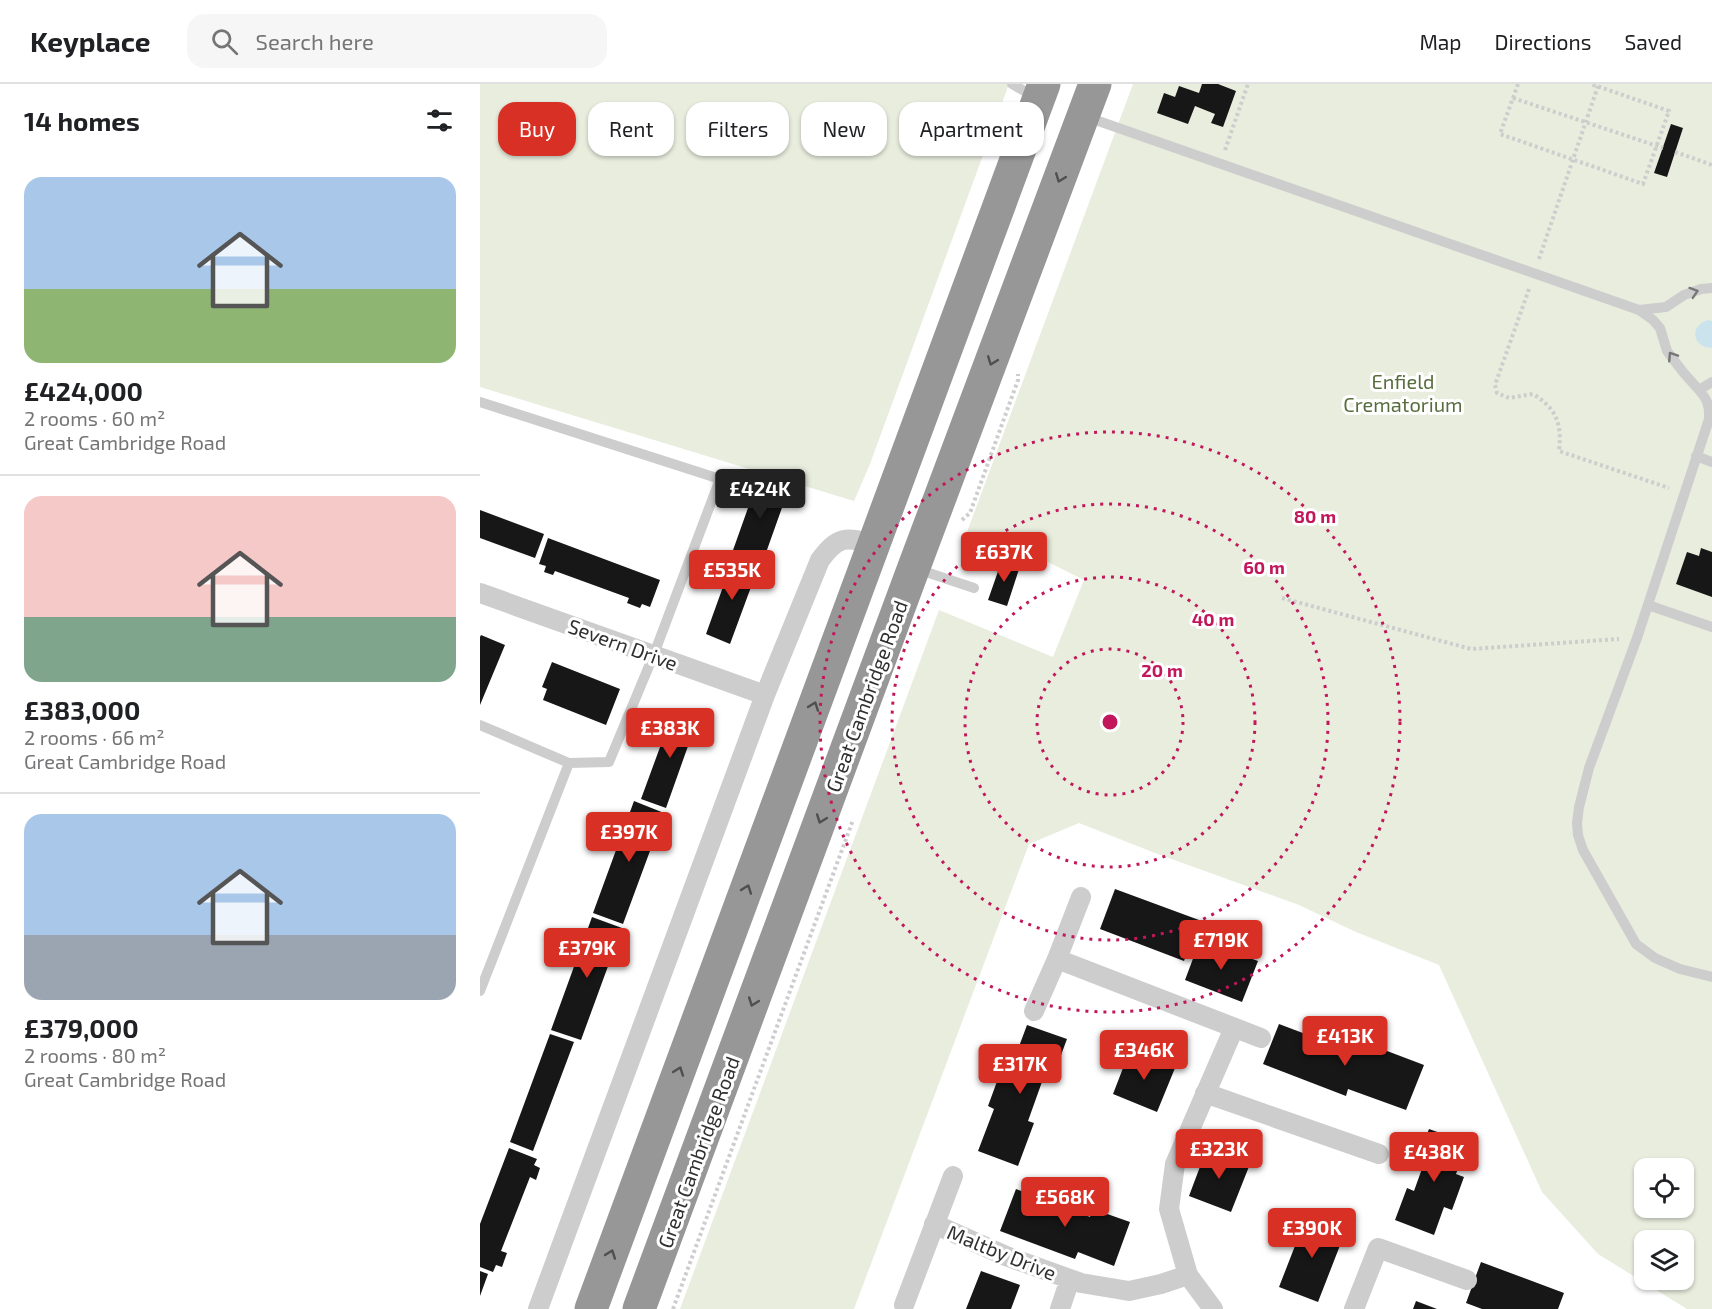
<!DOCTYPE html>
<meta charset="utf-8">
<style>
:root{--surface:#fff;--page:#f6f6f6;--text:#202124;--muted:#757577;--line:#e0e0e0;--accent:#d93025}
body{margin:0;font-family:"Exo 2",sans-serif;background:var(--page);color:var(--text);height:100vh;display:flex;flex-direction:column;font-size:22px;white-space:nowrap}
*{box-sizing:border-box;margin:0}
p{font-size:20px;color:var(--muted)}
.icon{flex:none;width:33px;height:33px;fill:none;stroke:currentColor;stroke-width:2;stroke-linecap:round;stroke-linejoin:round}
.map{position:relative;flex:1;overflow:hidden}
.drawer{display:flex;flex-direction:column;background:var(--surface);width:480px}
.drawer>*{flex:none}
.guide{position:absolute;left:18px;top:18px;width:570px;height:54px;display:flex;gap:12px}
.tools{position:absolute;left:1154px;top:1074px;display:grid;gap:12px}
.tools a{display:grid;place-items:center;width:60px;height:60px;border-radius:12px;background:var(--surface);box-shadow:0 2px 4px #0004;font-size:30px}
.price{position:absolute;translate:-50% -51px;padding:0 14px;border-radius:6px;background:var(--accent);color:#fff;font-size:20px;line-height:39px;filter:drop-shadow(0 2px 3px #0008)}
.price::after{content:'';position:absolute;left:50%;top:36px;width:18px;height:14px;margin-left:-9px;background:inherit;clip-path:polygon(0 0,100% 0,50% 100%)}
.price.active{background:#222;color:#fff}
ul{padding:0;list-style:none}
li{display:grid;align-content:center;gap:12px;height:318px;padding:0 24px}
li+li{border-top:2px solid var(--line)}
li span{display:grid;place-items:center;height:186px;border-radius:18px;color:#555}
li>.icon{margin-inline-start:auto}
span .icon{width:108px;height:108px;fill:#fffc;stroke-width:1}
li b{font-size:26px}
h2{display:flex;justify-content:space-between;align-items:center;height:72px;padding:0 24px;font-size:26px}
.tag{padding:0 21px;border-radius:18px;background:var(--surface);box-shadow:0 2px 4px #0004;font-size:21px;line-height:54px}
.tag.active{background:var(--accent);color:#fff}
header{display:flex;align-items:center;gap:36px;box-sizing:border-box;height:84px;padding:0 30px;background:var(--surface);border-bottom:2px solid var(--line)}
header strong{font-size:28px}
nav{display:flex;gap:33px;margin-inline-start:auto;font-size:21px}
.search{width:420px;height:54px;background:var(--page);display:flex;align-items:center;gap:15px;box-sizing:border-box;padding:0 21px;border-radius:18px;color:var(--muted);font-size:22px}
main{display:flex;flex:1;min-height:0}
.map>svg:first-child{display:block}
</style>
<header>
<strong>Keyplace</strong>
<div class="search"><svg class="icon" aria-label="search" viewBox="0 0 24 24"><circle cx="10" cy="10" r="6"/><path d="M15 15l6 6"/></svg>Search here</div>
<nav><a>Map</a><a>Directions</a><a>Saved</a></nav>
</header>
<main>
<section class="drawer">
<h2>14 homes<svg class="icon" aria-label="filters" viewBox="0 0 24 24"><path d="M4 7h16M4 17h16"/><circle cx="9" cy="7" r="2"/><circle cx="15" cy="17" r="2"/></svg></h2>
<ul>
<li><span style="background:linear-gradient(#a9c7e8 60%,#8fb573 0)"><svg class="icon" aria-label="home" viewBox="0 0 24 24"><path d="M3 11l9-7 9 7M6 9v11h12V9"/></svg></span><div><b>£424,000</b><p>2 rooms · 60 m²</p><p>Great Cambridge Road</p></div></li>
<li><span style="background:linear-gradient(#f6c9c9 65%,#7fa58c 0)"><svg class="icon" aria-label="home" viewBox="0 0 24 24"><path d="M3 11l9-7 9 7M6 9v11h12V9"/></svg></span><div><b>£383,000</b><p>2 rooms · 66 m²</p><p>Great Cambridge Road</p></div></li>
<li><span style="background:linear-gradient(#a9c7e8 65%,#9aa5b1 0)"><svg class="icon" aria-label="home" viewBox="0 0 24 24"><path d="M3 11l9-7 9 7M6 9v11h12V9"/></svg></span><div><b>£379,000</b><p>2 rooms · 80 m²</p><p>Great Cambridge Road</p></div></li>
</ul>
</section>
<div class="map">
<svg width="1232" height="1225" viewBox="0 0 1232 1225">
<rect width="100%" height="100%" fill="#fff"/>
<path fill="#e8edde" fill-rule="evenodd" d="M0,0H529L390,380L374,417L0,303Z
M653,0H1232V1225H1207L1118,1170L1062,1108L959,881L876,848L819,821L675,769L599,739L549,760L374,1225H200L459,526L573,573L604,496L558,473L487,448ZM1164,1084H1203V1124H1164ZM1164,1156H1203V1196H1164Z"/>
<path fill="#cbe3ed" d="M1228,236L1232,237V264C1212,264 1209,241 1228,236Z"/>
<path fill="#171717" d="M722,0H738L756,7L743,43L731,39L735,30L715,22L708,40L677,29L684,9L695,13L699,2L719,9Z
M1191,40L1203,44L1187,93L1174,89Z
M279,393L309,404L282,480L252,469Z
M0,426L64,450L55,474L0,454Z
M68,454L180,496L170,523L162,520L160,524L147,519L149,514L75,487L73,491L64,488L66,482L59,480Z
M1221,464L1232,468V513L1196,500L1207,468L1219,472Z
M253,475L278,484L250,560L226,550Z
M522,476L540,482L527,522L508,516Z
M1,551L25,561L0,621V553Z
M72,578L140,605L126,641L63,616L67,605L62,603Z
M194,625L218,634L186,724L161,715Z
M154,717L184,729L143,840L113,829Z
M635,805L719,836L704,877L620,845Z
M112,833L142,844L101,956L71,946Z
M720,856L778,877L762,918L705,896Z
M799,940L881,971L886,959L944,981L926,1026L868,1005L866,1012L783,980Z
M547,941L587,955L571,998L563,995L548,1037L554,1039L538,1082L498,1067L514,1025L508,1022L523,981L531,984Z
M70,950L94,958L53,1067L30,1058Z
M650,966L695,984L677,1028L633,1010Z
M949,1045L988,1059L976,1090L984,1093L972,1126L964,1123L954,1151L915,1136L927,1104L934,1107L944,1079L937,1076Z
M29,1064L57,1075L54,1081L60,1084L56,1096L50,1093L21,1167L27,1169L22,1183L16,1181L13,1188L0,1183V1140Z
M727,1064L770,1080L751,1128L709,1112Z
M536,1105L610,1133L613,1125L650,1138L634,1182L598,1168L595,1175L520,1147Z
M827,1131L866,1146L838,1218L799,1203Z
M1001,1178L1084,1209L1078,1225H1002L986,1219Z
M0,1187L8,1190L0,1212Z
M501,1187L540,1201L531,1225H486Z
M936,1217L957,1225H933Z"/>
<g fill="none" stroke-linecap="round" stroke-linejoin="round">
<path stroke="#cdcdcd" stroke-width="4" stroke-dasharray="3 3" stroke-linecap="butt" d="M1038,0L1020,50L1163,100L1189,27L1111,0
M1033,14L1183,64
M745,66L768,0
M1195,68L1232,81
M1059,175L1118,2
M1049,205L1015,301L1017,309L1029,314L1053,310C1077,325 1082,340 1079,367L1189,404
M482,436L490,429L538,296V290
M802,514L991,565L1139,555
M193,1225L373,736"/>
<path stroke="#cdcdcd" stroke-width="10" d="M532,0L555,13
M607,33L1159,226L1173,236L1180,244L1187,267L1203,288L1219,306L1232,298
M1159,226L1186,223L1204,211L1221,205L1232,204
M1219,306C1227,315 1230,322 1229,335L1157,554L1109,684L1099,723L1097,739L1098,751L1103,766L1156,860L1175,874L1200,885L1232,893
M0,318L240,395L174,570L129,678L89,679L0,641
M1216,372L1232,378
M437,485L494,504
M1168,521L1232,543
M0,907L89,679"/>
<path stroke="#cdcdcd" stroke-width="20" d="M0,509L285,611
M577,875L781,954
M554,927L577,875L601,813
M725,1009L899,1070
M454,1140L526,1172L601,1199L649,1207L681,1200L708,1191
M424,1221L473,1092
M58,1225L285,611L340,476C358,452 366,452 394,461
M580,1225L590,1195
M733,1225L708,1191L689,1125L695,1080L754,944
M874,1225L898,1164L987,1196"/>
<path stroke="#979797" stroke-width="33" d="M111,1225L564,0
M159,1225L434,483L615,0"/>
</g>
<defs><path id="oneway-chevron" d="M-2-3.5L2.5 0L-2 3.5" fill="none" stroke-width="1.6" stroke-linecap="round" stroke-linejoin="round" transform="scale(1.5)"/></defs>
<g stroke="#4f4f4f">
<use href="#oneway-chevron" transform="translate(580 94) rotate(111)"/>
<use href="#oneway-chevron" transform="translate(512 277) rotate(111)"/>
<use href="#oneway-chevron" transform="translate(334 622) rotate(-70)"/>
<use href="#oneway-chevron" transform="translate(341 735) rotate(110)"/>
<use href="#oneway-chevron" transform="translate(267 805) rotate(-70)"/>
<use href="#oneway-chevron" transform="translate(273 918) rotate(110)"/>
<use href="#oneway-chevron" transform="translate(199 987) rotate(-70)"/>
<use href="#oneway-chevron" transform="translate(131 1170) rotate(-70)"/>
</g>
<g stroke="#777">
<use href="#oneway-chevron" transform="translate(1214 208) rotate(-18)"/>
<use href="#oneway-chevron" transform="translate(1192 272) rotate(-123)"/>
</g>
<g fill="none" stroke="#c2185b" stroke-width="3" stroke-dasharray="3 6">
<circle cx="630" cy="638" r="73"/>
<circle cx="630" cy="638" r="145"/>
<circle cx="630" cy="638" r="218"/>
<circle cx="630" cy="638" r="290"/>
</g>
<g text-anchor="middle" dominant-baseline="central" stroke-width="6" stroke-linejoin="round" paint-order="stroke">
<g font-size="20" fill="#586d3d" stroke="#fff">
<text x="923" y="297">Enfield<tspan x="923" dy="23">Crematorium</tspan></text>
</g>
<g font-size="20" fill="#303030" stroke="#fff">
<text transform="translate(143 560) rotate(20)">Severn Drive</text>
<text transform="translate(386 612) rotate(-70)">Great Cambridge Road</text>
<text transform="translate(218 1068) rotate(-70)">Great Cambridge Road</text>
<text transform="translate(522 1168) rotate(22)">Maltby Drive</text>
</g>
</g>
<circle cx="630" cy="638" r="9" fill="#c2185b" stroke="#fff" stroke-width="3"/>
<g font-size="18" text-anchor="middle" font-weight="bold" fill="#c2185b" stroke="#fff" stroke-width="6" stroke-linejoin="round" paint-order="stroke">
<text x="835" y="439">80 m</text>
<text x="784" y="490">60 m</text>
<text x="733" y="542">40 m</text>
<text x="682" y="593">20 m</text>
</g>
</svg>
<div class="tools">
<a><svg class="icon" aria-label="locate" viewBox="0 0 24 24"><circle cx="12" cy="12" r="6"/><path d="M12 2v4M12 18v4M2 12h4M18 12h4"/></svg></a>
<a><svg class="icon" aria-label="layers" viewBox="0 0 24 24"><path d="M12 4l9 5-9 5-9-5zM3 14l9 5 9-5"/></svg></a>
</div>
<b class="price active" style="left:280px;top:436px">£424K</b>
<b class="price" style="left:524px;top:499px">£637K</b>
<b class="price" style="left:252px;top:517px">£535K</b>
<b class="price" style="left:190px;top:675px">£383K</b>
<b class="price" style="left:149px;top:779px">£397K</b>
<b class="price" style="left:741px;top:887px">£719K</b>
<b class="price" style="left:107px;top:895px">£379K</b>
<b class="price" style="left:865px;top:983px">£413K</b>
<b class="price" style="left:664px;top:997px">£346K</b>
<b class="price" style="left:540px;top:1011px">£317K</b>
<b class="price" style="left:739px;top:1096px">£323K</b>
<b class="price" style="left:954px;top:1099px">£438K</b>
<b class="price" style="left:585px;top:1144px">£568K</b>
<b class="price" style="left:832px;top:1175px">£390K</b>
<div class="guide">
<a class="tag active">Buy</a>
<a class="tag">Rent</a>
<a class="tag">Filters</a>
<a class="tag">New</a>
<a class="tag">Apartment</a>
</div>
</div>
</main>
